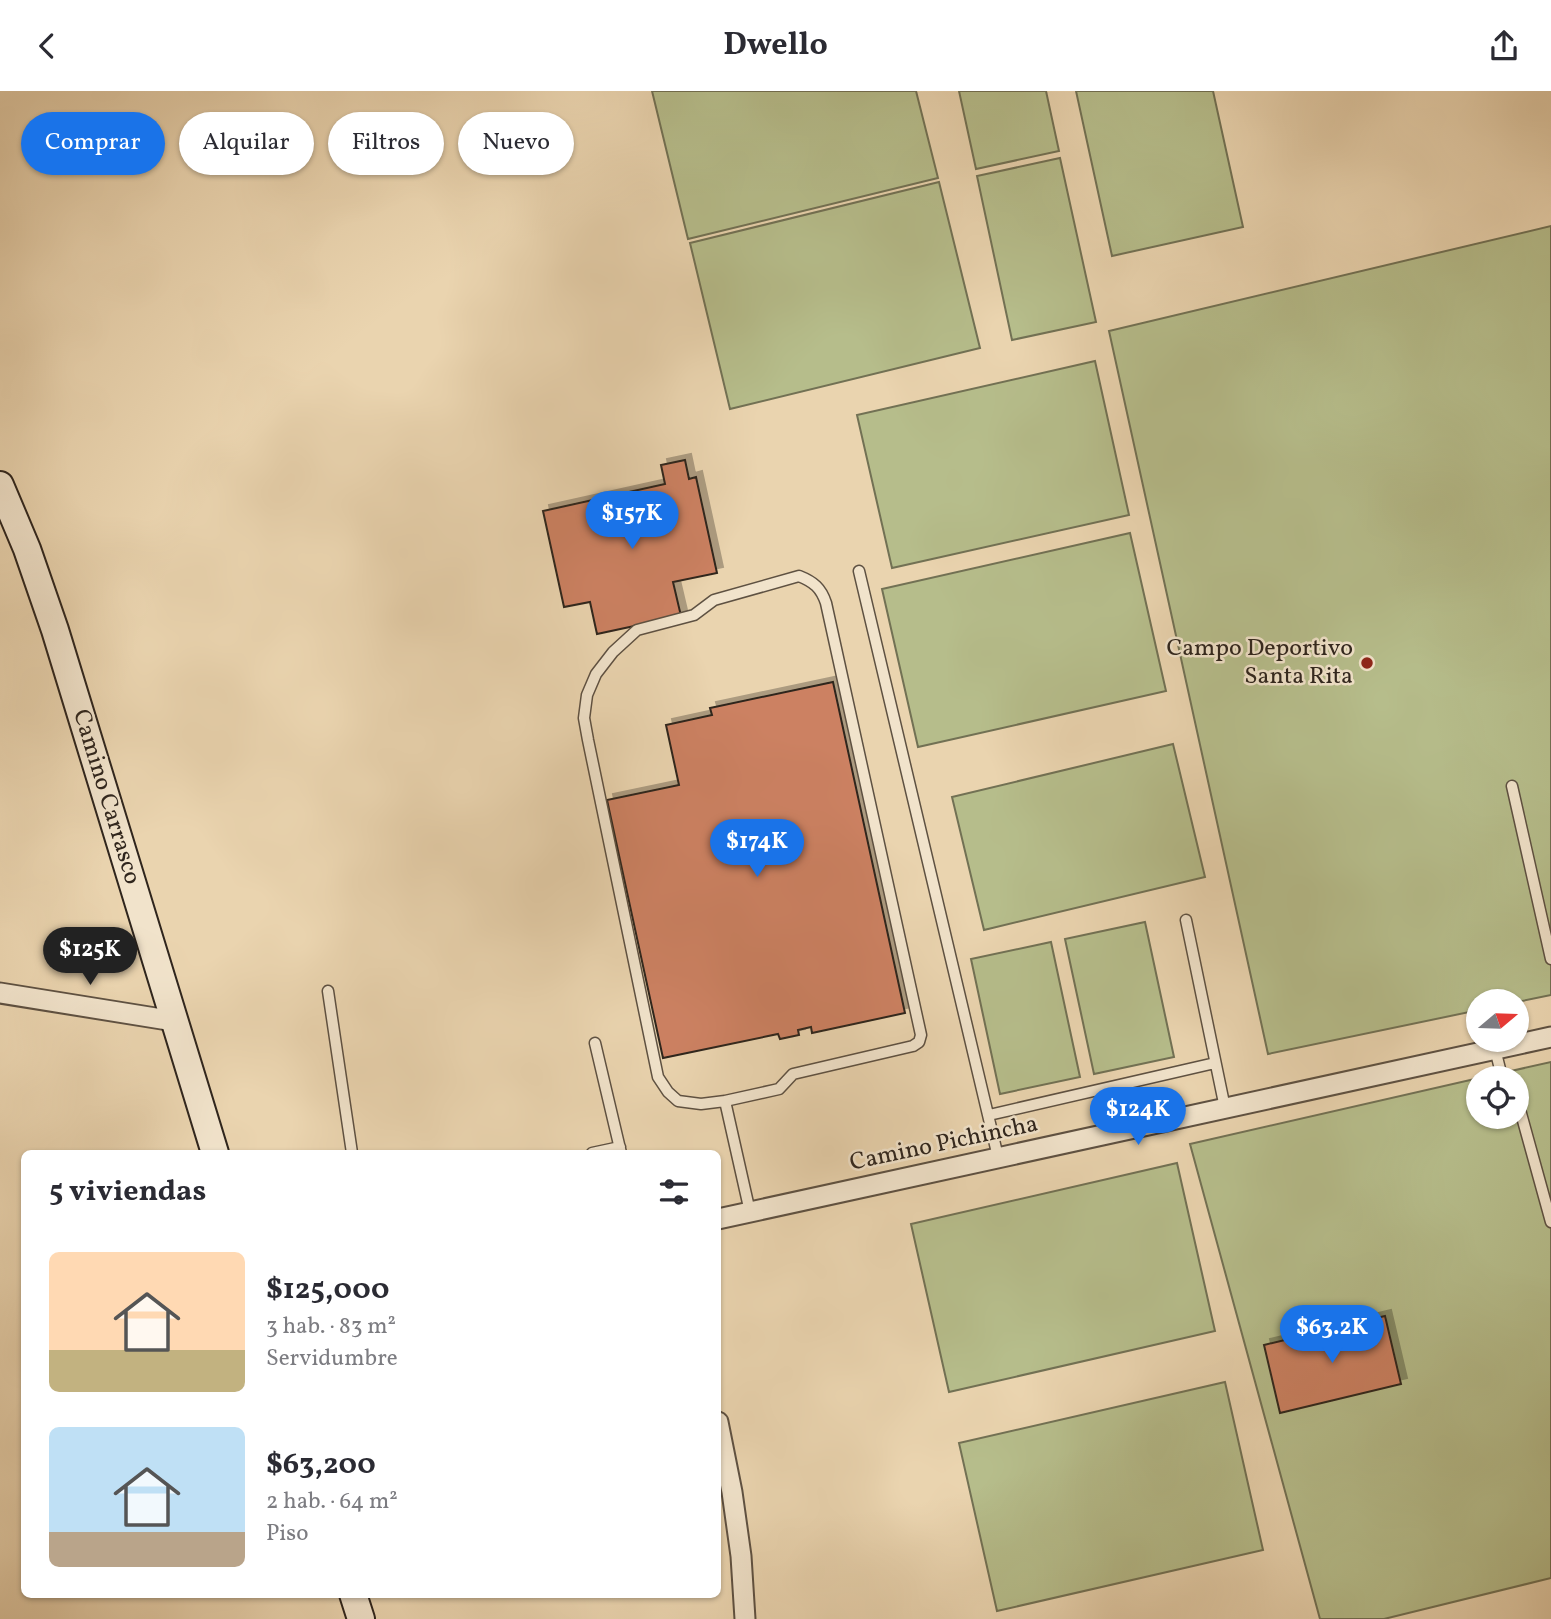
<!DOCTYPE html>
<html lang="es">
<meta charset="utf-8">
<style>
:root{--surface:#fff;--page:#f7f7f7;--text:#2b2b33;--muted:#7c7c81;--accent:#1a73e8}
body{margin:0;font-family:Vollkorn,serif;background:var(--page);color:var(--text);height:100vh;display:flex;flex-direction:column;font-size:26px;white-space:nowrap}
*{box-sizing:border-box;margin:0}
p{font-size:23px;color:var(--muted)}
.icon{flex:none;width:38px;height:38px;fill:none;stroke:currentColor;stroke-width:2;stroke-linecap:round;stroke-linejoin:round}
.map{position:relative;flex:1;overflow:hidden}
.sheet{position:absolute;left:21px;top:1059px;width:700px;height:448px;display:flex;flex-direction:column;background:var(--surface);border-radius:10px;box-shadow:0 2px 5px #0004}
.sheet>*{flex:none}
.top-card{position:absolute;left:21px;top:21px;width:700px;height:63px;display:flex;gap:14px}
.needle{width:46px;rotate:71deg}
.fabs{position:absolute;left:1466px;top:898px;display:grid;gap:14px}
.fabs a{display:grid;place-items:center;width:63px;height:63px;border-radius:50%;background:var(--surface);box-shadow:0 2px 5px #0004;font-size:35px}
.price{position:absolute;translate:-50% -60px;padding:0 16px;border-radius:24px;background:var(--accent);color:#fff;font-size:23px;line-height:46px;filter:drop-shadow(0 2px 4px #0008)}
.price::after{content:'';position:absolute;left:50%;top:42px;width:21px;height:16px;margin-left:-10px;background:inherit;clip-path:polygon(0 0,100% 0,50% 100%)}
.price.on{background:#222;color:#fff}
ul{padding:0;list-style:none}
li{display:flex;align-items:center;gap:21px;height:175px;padding:0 28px}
li span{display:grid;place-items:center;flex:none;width:196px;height:140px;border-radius:10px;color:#555}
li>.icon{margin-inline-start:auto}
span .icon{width:84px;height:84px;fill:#fffc;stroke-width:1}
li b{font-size:30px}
h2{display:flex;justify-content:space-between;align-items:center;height:84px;padding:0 28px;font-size:30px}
.pill{padding:0 24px;border-radius:32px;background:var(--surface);box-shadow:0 2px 5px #0004;font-size:24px;line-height:63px}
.pill.on{background:var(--accent);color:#fff}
header{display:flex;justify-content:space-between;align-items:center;height:91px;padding:0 28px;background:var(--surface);font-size:32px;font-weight:700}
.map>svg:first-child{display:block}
</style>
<header><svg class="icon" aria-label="back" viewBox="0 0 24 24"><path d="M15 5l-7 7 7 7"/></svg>Dwello<svg class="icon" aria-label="share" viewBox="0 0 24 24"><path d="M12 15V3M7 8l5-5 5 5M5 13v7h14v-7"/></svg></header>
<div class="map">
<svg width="1551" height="1528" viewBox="0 0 1551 1528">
<defs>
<filter id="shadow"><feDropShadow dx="6" dy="-6" stdDeviation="0" flood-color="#0004"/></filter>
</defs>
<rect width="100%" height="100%" fill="#ead4af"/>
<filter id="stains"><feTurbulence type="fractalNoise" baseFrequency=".00286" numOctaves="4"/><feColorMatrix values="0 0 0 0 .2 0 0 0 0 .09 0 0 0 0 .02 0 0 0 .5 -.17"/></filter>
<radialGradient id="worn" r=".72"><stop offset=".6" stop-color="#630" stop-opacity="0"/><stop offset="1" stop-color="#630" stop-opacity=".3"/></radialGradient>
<path fill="#b6bd8b" stroke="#727154" stroke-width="2" d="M652,0H916L938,87L688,148Z
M959,0H1046L1059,60L976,78Z
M1076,0H1213L1243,136L1112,165Z
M1060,67L1096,231L1012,249L977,85Z
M939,91L980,257L730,318L690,152Z
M1551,135V904L1517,911L1479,910V919L1268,963L1109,240Z
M1095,270L1129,424L892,477L857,324Z
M1130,442L1166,600L918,656L882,498Z
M1173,653L1205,786L984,839L952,706Z
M1145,831L1174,966L1094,983L1065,848Z
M1051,851L1080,986L1000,1003L971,868Z
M1551,971V1487L1384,1528H1320L1190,1053L1479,987V1026H1517V987H1480Z
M1177,1072L1215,1240L949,1301L911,1133Z
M1225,1291L1263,1459L997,1520L959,1352Z"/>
<path fill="#cc8162" stroke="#2f251d" stroke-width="2" filter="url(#shadow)" d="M685,369L689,388L696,386L717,482L673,491L681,525L597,543L590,511L564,516L543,420L665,393L661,374Z
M833,591L905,922L812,942L811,936L798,939L799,944L780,948L778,943L663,967L607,709L679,694L666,634L712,624L710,617Z
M1385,1225L1401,1293L1280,1322L1264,1254Z"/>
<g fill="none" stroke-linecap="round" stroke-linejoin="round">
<defs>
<path id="lane" d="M859,480L998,1066
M799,485C814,491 821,497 826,512L921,944L919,951L913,955L793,983L779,998L725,1010L701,1013L678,1010L668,1001L658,986L588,649L584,627L587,604L596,583L613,561L637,539L694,524L714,509Z
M1512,695L1551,868
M1186,829L1225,1017
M328,900L352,1062
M595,952L621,1062
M1495,958L1501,982L1504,987
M1517,1008L1551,1131
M725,1010L750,1121
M989,1024L1215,972
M592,1062L620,1056"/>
<path id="street" d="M0,902L174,930
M718,1128L1551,946
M718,1331L732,1401L741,1465L745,1528"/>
<path id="secondary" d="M0,394L27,458L55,539L215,1062
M353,1503L361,1528"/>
</defs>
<use href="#lane" stroke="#5e5142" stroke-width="13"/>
<use href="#street" stroke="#5e5142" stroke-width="23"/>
<use href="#secondary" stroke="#2f251d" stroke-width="30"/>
<use href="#lane" stroke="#f1e3cb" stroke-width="10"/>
<use href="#street" stroke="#f1e3cb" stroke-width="19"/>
<use href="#secondary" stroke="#f1e3cb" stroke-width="26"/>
</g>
<circle fill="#8f2418" stroke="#f1e3cb" stroke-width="2.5" cx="1367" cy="572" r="7"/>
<g text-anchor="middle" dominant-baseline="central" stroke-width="5" stroke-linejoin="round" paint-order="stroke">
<g font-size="24" fill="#2f251d" stroke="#f1e3cb" text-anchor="end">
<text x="1353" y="558">Campo Deportivo<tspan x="1353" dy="28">Santa Rita</tspan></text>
</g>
<g font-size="24" fill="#2f251d" stroke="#f1e3cb">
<text transform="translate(106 706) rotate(73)">Camino Carrasco</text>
<text transform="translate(944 1053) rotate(-12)">Camino Pichincha</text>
</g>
</g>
<rect width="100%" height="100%" filter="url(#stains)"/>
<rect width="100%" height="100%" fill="url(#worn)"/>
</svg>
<div class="fabs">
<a><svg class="needle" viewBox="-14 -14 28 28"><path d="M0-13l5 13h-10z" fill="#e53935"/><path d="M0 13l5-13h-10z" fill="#7c7c81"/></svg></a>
<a><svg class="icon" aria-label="locate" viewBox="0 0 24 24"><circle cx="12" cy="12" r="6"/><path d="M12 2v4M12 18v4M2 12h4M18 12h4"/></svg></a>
</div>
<b class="price" style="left:632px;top:460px">$157K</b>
<b class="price" style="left:757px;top:788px">$174K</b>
<b class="price on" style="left:90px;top:896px">$125K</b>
<b class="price" style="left:1138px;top:1056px">$124K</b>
<b class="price" style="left:1332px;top:1274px">$63.2K</b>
<div class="top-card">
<a class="pill on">Comprar</a>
<a class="pill">Alquilar</a>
<a class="pill">Filtros</a>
<a class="pill">Nuevo</a>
</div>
<section class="sheet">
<h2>5 viviendas<svg class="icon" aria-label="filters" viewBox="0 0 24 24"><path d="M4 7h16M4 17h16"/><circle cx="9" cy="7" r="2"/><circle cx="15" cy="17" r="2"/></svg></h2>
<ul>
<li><span style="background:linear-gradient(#ffd9b3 70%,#c2b280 0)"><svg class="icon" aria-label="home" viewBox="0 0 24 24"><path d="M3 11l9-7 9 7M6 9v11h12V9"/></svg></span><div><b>$125,000</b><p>3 hab. · 83 m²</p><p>Servidumbre</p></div></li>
<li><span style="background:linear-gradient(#bfe0f5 75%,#b9a48a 0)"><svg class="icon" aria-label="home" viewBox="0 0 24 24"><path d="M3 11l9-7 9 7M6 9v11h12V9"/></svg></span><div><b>$63,200</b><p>2 hab. · 64 m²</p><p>Piso</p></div></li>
</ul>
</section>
</div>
